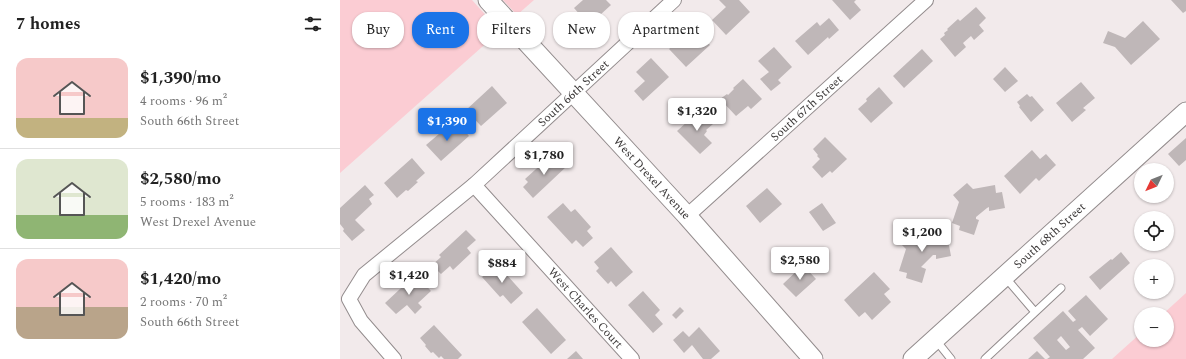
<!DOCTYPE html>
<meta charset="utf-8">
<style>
:root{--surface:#fff;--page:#f2f2f2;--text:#222;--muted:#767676;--line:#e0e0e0;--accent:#1a73e8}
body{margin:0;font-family:Spectral,serif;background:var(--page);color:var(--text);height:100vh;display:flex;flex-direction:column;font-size:15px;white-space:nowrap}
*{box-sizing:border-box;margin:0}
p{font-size:13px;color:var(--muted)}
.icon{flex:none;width:22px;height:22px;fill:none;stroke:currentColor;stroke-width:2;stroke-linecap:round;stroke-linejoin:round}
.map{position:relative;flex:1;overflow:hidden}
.sheet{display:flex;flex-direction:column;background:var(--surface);width:340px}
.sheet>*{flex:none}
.hud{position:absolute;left:12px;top:12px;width:380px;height:36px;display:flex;gap:8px}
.needle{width:26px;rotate:227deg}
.tools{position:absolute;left:794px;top:163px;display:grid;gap:8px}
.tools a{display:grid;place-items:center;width:40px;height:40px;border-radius:50%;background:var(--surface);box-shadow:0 1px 3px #0004;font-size:20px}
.price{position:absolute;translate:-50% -34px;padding:0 9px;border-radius:4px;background:#fff;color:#222;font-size:13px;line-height:26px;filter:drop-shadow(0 1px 2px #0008)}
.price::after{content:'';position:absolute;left:50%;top:24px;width:12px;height:9px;margin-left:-6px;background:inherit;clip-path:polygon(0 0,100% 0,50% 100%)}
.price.current{background:var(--accent);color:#fff}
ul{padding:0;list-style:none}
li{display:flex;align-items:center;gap:12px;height:100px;padding:0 16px}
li+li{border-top:1px solid var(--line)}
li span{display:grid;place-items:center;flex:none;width:112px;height:80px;border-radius:12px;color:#555}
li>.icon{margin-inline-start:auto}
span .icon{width:48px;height:48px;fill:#fffc;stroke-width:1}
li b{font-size:17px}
h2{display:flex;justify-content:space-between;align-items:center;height:48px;padding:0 16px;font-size:17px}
.pill{padding:0 14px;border-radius:16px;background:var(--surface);box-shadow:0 1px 3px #0004;font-size:14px;line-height:36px}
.pill.current{background:var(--accent);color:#fff}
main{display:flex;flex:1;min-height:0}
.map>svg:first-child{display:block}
</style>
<main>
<section class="sheet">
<h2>7 homes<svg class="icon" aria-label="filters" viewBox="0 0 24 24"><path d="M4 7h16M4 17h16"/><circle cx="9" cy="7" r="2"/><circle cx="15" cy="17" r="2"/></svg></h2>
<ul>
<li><span style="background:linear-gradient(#f6c9c9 75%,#c2b280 0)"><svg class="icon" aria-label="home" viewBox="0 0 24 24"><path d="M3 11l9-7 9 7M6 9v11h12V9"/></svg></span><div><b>$1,390/mo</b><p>4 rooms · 96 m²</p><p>South 66th Street</p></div></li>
<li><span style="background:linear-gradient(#dfe7d0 70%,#8fb573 0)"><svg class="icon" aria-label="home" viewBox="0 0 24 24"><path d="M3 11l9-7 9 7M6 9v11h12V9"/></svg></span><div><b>$2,580/mo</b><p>5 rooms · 183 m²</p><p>West Drexel Avenue</p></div></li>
<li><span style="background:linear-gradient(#f6c9c9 60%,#b9a48a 0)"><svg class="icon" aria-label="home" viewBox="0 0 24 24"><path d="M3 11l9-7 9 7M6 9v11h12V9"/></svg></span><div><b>$1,420/mo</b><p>2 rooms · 70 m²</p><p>South 66th Street</p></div></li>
</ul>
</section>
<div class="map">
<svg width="846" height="359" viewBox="0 0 846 359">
<rect width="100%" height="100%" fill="#f2eaeb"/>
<path fill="#fbccd3" d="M0,0H132L160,31L0,173Z
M163,0H194L177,15Z
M846,293V359H772L801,333V340H827V314H823Z"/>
<path fill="#bfb7b8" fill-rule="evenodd" d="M243,0H266L271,5L249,25L234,8Z
M379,0H399L410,12L386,35L372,20L386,7Z
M492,0H516L514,2L521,10L510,20Z
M831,0H846V11L843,13Z
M636,7L646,18L639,25L644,31L634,40L631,36L623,43L626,47L615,57L600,39L605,35L604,33L608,30L607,29L618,19L620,21Z
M489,18L499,30L489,39L488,37L468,55L455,41L477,22L480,26Z
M803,21L820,39L791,65L775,47L763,43L768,31L785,38Z
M351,23L370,45L346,67L329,49L343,37L340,34Z
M434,47L452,67L438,80L441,83L431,91L420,79L429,72L418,61Z
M582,49L593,61L564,88L553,76Z
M311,58L329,77L303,101L294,91L305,81L296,72Z
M665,67L678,81L665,92L653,79Z
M403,79L422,99L411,109L408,106L396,116L380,99L387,94L388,95L394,89L393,88Z
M741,82L755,98L743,108L746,110L732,122L716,103Z
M152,86L167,103L141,126L126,110Z
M539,87L553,103L531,123L518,109L527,101L526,99Z
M687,94L690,97L692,96L704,110L691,122L679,107L680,106L677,102Z
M360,110L373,124L366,130L367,131L364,135L372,143L360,154L337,131Z
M118,123L129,136L101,161L86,145L106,128L109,131Z
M485,137L507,159L492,173L490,171L482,178L472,167L480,159L477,156L478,155L473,149Z
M846,138V160L839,166L828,154Z
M692,150L700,159L706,154L716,165L699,181L696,178L680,194L664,176Z
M218,155L227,166L193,198L183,187L188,182L185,179L206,160L209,163Z
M72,158L85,173L76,181L78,182L68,191L66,190L57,198L44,183Z
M627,183L633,189L655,185L656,193L662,192L665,208L649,211V207L647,208L636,217V219L639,220L634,235L619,230L620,226L612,223L619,202L613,195Z
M25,185L34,195L29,199L32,204L15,220L25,230L12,241L3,231L4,229L0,224V208Z
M427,188L442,204L420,223L406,206Z
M223,203L231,212L235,209L251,227L247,231L253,238L243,247L236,240L232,244L207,217Z
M482,203L496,223L483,231L469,212Z
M573,229L580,237L602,232L603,241L608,240L611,256L596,259V255H593L581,267L586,269L582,283L566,278L567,273L559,271L566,249L559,242Z
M126,230L136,240L127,248L131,253L113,270L110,266L101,274L92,265L101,257L99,255Z
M271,247L293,272L276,287L271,281L268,284L256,271L259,268L254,262Z
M476,250L482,256L472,265L466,259Z
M781,252L790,263L760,290L749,277L771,259L772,260Z
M157,264L183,293L171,304L163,295L160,297L142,277Z
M463,265L476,279L456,297L443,284Z
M534,272L550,289L544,294L551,302L532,320L525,312L519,317L504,300Z
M75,275L76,277L77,276L91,291L78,303L82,307L75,314L67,305L56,314L45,303Z
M303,291L320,310L315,315L323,324L313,333L288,305Z
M746,295L768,319L750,336L742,327L738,330L755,348L743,359H707L710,357L693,338L723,311L733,322L736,320L728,311ZM721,336L730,347L726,350L717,340Z
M340,307L344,311L336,319L332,315Z
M197,308L226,340L211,354L182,322Z
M94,325L122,355L118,359H104L101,356L99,358L93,352L91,353L85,346L86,345L80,338Z
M359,327L380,351L371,359H363L352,345L344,353L333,340L343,331L349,337Z
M236,351L243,359H227Z
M697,351L705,359H688Z"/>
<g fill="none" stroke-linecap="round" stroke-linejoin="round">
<defs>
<path id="lane" d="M665,277L695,312
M595,339L611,359
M645,359L721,288"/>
<g id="street">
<path id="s1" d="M134,185L292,359"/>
<path id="s2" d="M347,216L586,0"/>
<path id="s3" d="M54,359L21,321L9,299L24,275L134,185L334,0"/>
</g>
<g id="secondary">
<path id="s4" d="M148,0L347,216L473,359"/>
<path id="s5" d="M573,359L846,112"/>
</g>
</defs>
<use href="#lane" stroke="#938c8d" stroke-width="9"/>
<use href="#street" stroke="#938c8d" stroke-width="16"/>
<use href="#secondary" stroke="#938c8d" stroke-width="21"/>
<use href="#lane" stroke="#fff" stroke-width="7"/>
<use href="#street" stroke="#fff" stroke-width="14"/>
<use href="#secondary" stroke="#fff" stroke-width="19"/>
</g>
<g text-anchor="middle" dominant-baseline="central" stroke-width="3" stroke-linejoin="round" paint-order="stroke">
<g font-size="12" fill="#3c3939" stroke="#f2eaeb">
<text stroke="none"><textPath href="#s3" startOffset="381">South 66th Street</textPath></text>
<text stroke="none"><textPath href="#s2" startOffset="161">South 67th Street</textPath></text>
<text stroke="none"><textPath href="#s4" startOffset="242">West Drexel Avenue</textPath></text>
<text stroke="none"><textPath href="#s5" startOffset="184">South 68th Street</textPath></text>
<text stroke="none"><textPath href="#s1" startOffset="166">West Charles Court</textPath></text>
</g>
</g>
</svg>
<div class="tools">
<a><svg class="needle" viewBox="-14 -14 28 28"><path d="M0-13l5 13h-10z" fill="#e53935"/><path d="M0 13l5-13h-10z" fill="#767676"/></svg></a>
<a><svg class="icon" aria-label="locate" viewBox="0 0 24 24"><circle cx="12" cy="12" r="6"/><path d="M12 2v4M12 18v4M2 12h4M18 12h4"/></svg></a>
<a>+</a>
<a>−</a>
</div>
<b class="price" style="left:357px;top:132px">$1,320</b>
<b class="price current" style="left:107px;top:142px">$1,390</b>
<b class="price" style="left:204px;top:176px">$1,780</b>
<b class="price" style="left:582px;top:253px">$1,200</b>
<b class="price" style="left:460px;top:281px">$2,580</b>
<b class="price" style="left:162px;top:284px">$884</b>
<b class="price" style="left:69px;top:296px">$1,420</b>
<div class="hud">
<a class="pill">Buy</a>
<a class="pill current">Rent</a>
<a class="pill">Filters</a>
<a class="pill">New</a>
<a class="pill">Apartment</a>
</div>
</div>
</main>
